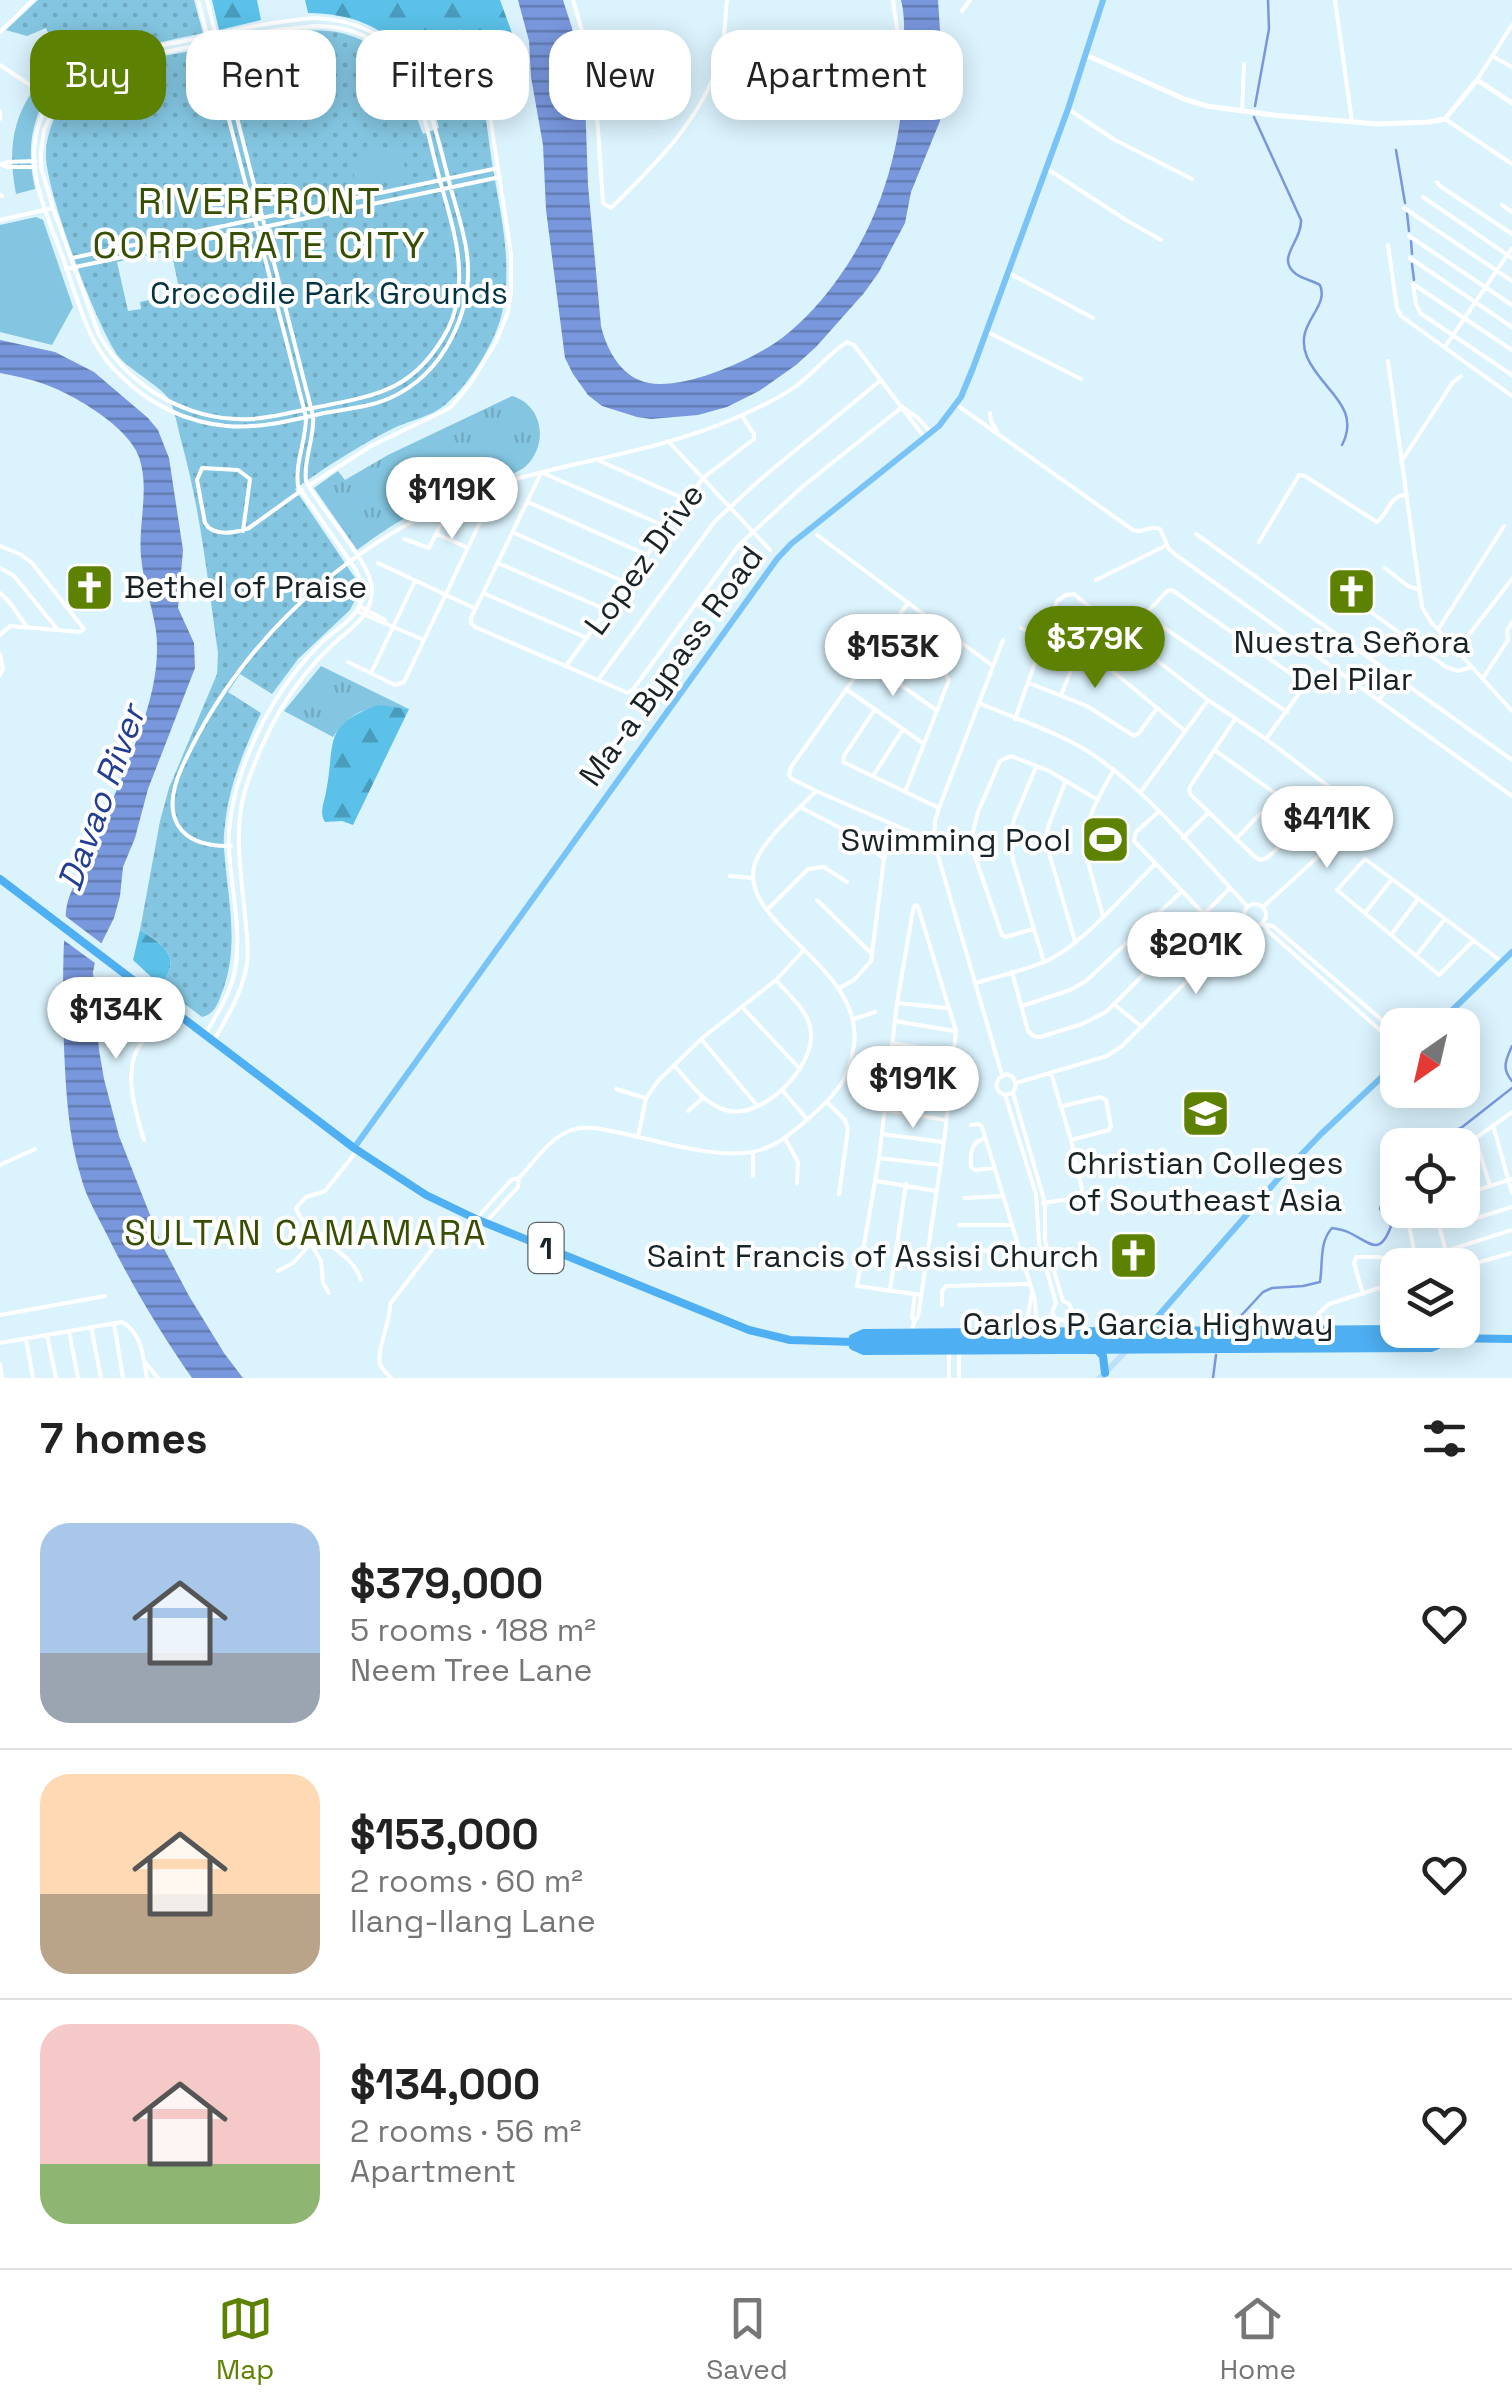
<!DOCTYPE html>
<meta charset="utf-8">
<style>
:root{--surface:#fff;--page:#f6f6f6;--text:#222;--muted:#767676;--line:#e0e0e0;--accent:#5d8201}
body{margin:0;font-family:"Space Grotesk",sans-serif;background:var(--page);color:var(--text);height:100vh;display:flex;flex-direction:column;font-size:38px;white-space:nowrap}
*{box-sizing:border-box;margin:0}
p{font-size:32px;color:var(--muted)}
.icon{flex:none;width:55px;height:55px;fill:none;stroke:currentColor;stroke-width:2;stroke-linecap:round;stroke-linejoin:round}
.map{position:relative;height:1378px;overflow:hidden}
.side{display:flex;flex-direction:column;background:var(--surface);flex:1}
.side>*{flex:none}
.top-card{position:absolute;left:30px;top:30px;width:1000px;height:90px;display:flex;gap:20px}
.needle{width:65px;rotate:214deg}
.fabs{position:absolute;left:1380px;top:1008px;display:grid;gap:20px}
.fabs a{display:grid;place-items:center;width:100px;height:100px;border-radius:20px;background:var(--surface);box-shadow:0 5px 25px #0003;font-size:50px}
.price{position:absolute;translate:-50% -85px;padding:0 22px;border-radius:35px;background:#fff;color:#222;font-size:32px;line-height:65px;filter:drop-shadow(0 2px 5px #0008)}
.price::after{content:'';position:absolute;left:50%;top:60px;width:30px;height:22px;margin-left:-15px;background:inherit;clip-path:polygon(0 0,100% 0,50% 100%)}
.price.current{background:var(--accent);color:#fff}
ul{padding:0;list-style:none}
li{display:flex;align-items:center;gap:30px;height:250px;padding:0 40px}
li+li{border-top:2px solid var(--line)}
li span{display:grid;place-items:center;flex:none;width:280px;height:200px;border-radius:30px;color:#555}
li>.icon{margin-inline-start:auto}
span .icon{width:120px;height:120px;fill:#fffc;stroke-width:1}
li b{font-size:42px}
h2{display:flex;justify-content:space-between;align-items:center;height:120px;padding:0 40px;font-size:42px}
.chip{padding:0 35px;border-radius:30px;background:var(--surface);box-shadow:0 5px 25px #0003;font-size:35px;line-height:90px}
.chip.current{background:var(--accent);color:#fff}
.tabs{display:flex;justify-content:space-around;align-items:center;height:140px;border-top:2px solid var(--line);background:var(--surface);font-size:28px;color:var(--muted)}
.tabs a{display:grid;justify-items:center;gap:5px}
.tabs .current{color:var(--accent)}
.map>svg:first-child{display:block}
</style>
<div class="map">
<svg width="1512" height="1378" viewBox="0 0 1512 1378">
<defs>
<pattern id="grass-tufts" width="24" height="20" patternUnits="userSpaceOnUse" patternTransform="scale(2.5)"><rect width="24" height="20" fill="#84c6e1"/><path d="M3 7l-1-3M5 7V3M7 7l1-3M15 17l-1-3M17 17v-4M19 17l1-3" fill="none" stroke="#71aac1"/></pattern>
<pattern id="forest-firs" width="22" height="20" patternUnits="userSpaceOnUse" patternTransform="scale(2.5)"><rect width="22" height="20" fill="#5bc1e8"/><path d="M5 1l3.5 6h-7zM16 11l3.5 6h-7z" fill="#4a9cbc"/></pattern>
<pattern id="park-dots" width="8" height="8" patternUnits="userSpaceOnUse" patternTransform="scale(2.5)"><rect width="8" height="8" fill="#84c6e1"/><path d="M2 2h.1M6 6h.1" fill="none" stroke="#71aac1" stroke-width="1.8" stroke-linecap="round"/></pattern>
<pattern id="water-rules" width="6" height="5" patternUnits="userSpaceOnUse" patternTransform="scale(2.5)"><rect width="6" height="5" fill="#7997dd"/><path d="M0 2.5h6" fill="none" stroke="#627bb3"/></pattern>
</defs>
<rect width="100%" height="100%" fill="#dbf3fd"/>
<path fill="url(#grass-tufts)" d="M32,92L44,100C29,131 28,156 35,189L16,194C9,157 10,124 32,92Z
M512,396C543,405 549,444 526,466C515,477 463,488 445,497C414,511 385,529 357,550L314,488L338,471L345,480L388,455Z
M321,666L409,709C373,705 355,706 333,737L284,711Z"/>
<path fill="url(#forest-firs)" d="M212,0H257L261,20L219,30Z
M305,0H500L512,33L520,109L485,116L479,80L460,29L409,56C379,24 351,14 308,13Z
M378,705L409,709L353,825L342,821L325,822C319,812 324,804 326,792C336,742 321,726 378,705Z
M140,930C165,946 182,956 161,986L133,960Z"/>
<path fill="url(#park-dots)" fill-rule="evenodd" d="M38,0H194L203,33L97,56L81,62L52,58L53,45L46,28L27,36L6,30Z
M460,29C482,73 486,121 493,169C501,216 513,265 502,313C496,341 469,385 447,403C432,417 410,420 392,429C358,446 326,467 295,489L355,578L356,598L350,610L298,659L272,694L240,674L228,692L261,713C246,746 231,780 226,816C225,827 223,837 224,848C227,896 241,948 221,995C217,1006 214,1014 202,1017L161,986C182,956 165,946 140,930L160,821L169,788L217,674L218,653C208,583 201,513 182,444C178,430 176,414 170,401C165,389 131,371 119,357C98,331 43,185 46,152C47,128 60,101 79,86C109,61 170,56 208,48C247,40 288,28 328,31C343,32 357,37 370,45C405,66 409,99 423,134L439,128L429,90L409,56ZM171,250L180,293L140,302L141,309L128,311L117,262Z"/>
<path fill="#84c6e1" d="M400,147L407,177L357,188L350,158Z
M36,217L43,220L73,307L52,345L0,332V225Z"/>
<path fill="url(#water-rules)" d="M518,0H563L572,28L585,99L588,185L601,326C606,347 618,371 639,380C673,396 753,360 782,338C803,322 824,299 839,277C887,211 907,126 904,46C904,31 905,15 901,0H938L942,60L940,121L911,192L905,223L879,272L864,293L816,347L796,365L759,391L727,407L698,415L651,419L637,417L602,406L588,395L573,374L565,358L546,210L543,145L531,77L529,41Z
M0,340L55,352L94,372L148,418L158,430L169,458L183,550L178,608L194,643L195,668L148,789L135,838L123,867L120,896L114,918L97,952L93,972L99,1050L104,1079L119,1136L161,1243L189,1296L224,1353L243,1378H192C160,1332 131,1284 106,1233C97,1215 86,1197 81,1177C68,1136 66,1091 64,1048C63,1002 62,956 66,911C68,893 79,877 86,862C105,817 125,773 141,728C152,697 160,664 156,631C152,605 143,581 141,556C138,523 150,489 139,457C129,427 73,394 44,384C30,379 15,376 0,373Z"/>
<path fill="#dbf3fd" d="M60,912L105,946L99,966L58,936Z"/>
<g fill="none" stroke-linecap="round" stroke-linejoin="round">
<path stroke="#7997dd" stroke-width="2.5" d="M1255,106L1269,29L1268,0
M1254,117L1301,220C1302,242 1275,258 1296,274C1303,279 1313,281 1320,285C1330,309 1293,323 1307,357C1321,390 1362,406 1342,445
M1396,150L1405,203
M1407,213L1409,231
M1411,241L1412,254
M1412,264L1414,280
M1512,1046C1506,1060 1501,1068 1512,1081
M1441,1145L1446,1134L1461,1128L1512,1088
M1220,1326L1238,1319L1263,1292L1272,1288L1303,1286L1320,1282C1323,1264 1319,1242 1332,1228C1339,1229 1344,1230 1350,1233C1370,1243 1380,1257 1391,1226L1380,1209L1382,1203L1396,1190L1395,1171L1398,1167
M1213,1378L1216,1355"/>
<path stroke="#fff" stroke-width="4" d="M198,0L306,417C306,441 295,462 298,486L356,570C362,582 365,595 359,607C351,622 332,632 320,644C290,674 269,706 252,745C238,778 227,813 229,849C231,891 244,937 233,979C227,999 216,1017 205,1034
M207,0L313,416C315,438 303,459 306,481C320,511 373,561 372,592C371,617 349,630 332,645C291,684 267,728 248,781C231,827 242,877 246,925C247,938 249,950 247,963C243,991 228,1016 214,1040
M573,0L583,34L596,100L603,203L611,208C655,165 705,116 721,55C725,38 725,18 727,0
M893,0L900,52V99
M1335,0L1352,122
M962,11L970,0
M314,18C415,22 428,101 449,181C455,205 464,230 467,254C474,311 444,374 390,398C370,407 346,409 324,413C293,420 259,429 227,426C186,422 149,404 120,375C109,365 100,352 93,339C81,315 73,287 64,261C52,227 33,189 34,152C35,125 47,98 67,78C76,69 88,64 99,60C130,50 164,45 195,39C235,30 274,21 314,18Z
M315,26C346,26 375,36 396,60C422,90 428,136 438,173C446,204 458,237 459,270C460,290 457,311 448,329C416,389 380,395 318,407C296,411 273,418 251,419C189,422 130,388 99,335L53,208L41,167V151L44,130L57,103L77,81L103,67L160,53L269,31Z
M0,32L33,0
M1492,56L1512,67
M0,65L57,103
M1477,80L1512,25
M1068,109L1115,140L1192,179
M0,111V119
M1242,111L1244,64
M1445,119L1512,164
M0,165L7,162L36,161
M2,165L8,167H36
M1046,168L1126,220L1161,240
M1437,182L1440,186L1512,234
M0,195L2,196
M1423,197L1512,258
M1502,205L1512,212
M1404,208L1512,281
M0,220L53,208
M1409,236L1512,305
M1388,245L1397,308L1401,316L1512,396
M72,258L498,168
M1410,258L1512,327
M66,269L500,177
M1007,272L1093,318
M1413,284L1416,304L1420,313L1512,375
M1413,284L1512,350
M986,331L1081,379
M1445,347L1512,248
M1388,361L1422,607L1431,622L1512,711
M957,405L1133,530C1143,534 1150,525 1160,529L1169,549L1176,555L1512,796
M902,407L918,418L931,433
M990,413L991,421L997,431
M668,441L770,550
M600,461L687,500
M1401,462L1453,382L1461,376
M543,473L667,527
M540,475L471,618V623L475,627L628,693L634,688L739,545L802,487L902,407
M310,485L371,446L450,408L470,384L496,342L508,312L511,292V254L490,116
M528,502L647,555
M243,531L250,479L238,470L202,468L197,480L205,523C213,537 235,533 249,528L302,490
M512,532L627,583
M437,534L468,548
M1196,534L1512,760
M817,535L993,666
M404,539L429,548L447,512
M1259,542L1299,475L1305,476L1377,522C1388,514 1390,495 1405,495
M0,546L20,554L32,563L84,629L80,632L10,626L0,635
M378,563L474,608
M498,563L607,610
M0,568L14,576L58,630
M1385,568L1408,586L1419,590
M1096,580L1167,545
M0,593L10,603L27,627
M483,593L587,638
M1349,596L1446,667L1458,671L1472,667
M1357,600L1363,590
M908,603L791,767L789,775L792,779L816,791L934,842
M359,606L385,620
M356,611L424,640
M1144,614L1287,712
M1021,628L1044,639
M1439,628L1504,526
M887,632L945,673L949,680L905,792
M1125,636L1167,591L1172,590L1301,681L1303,688L1266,739
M1081,645L1185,731
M1457,650L1512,579
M0,654L3,669L0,675
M867,661L936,710
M348,662L395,685L404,682L494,493
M566,666L703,478L754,439V434L742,416
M372,671L415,581
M1483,678L1508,640L1507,631L1512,622
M598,680L715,521L763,477L881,380
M1029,683L1087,706L1134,736L1139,733L1157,708
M846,689L924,744
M1061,695L1095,612
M1379,700L1396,676
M979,703C1016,719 1058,732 1092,754C1151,794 1198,854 1247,906
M875,709L844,756L843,762L939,808
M1015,719L1057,601L1066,595L1074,594L1106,621L1208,700L1266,739L1361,811L1358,820L1263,907
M1235,719L1191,785L1189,790L1191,795L1254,856L1260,860L1267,858L1309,818
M1216,751L1338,838
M1036,767L1015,817L1009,837L1013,860L1044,962
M873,776L903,729
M1066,780L1048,827L1046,843L1075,941
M1140,793L1208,700
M800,807L854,835L884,859
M1157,813L1136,832L1134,841L1204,914
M1183,838L1208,813
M1236,839L1278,795
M231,846C177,847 160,816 182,767C246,628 369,522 516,479C591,458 671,448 742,415C760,407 780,398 796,386C814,373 828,354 847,342L854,345L925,438
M730,876L753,878
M817,900L871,953
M1244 915a11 11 0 1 1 22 0a11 11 0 1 1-22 0Z
M918,907L915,905L913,910L897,1003L879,1158L857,1286L921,1295
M767,910L808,869L824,867L847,882
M1365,913L1392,879
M1103,916L1084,848C1084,821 1100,794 1113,771
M1263,923L1268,931L1398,1046
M1266,925L1273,926L1398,1034
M1033,929L1006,937L1002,935L973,851V832L978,812L1000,761L1011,756L1049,771L1098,800
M1391,935L1418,899
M1474,940L1439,975L1337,890L1365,859C1411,893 1456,927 1502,962
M1416,956L1444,920
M1012,972L1028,1031L1033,1036L1040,1037L1082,1024L1106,1012L1230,888
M976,983C998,976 1022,971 1044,962C1079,948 1127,892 1155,864
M839,988L854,980L871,961L884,859L893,826
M897,1003L947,1008
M1115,1005L1142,1027
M1022,1006L1070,990L1086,981L1182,891
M743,1008L800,1069
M854,1019L875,1012
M895,1021L954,1031
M701,1039L756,1104
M892,1043L955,1053
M674,1065C689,1082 703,1103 725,1110C763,1122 823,1061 809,1023C804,1007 787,993 776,980
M890,1065L950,1072
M1002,1075L934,842L935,821L939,808L1003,640
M846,1076L865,1080
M1016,1083L1107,1056L1122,1046L1246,922
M888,1085L948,1094
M616,1089L645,1098
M782,1090L807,1119
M1013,1093L1045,1203V1241L1063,1301L1069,1304L1072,1310L1068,1319L1061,1320
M1005,1095L1013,1093L1016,1085L1013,1077L1007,1074L999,1078L996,1086L999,1092L1005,1095L1036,1194L1039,1243L1056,1303L1052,1312L1055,1318L1061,1320
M827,1102L845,1120L848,1129L839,1194
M1063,1106L1100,1097L1106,1100L1111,1126L1109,1130L1071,1140
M885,1110L945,1120
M688,1111L703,1098
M971,1125L979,1124L982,1127L1035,1300L1036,1320L1031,1327
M1493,1125L1512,1193
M882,1134L942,1142
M638,1137L646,1098L658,1081L701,1039L776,980L803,951
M785,1138L798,1162L797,1183
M1475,1138L1490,1186
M983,1139C970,1143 970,1155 971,1167L975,1170L995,1168
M144,1140C136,1114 122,1070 140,1045C149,1032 165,1022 177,1013
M1462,1148L1512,1112
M356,1152L325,1191L306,1197L296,1208C307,1240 351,1248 361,1280
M879,1158L939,1165
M0,1165L35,1149
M753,1176V1152
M877,1181L936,1191
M1462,1181L1467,1194
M1462,1195L1512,1179
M964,1198L1003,1196
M1043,1203L1076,1198L1081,1194L1082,1189L1071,1140L1051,1073
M1413,1210L1408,1220L1417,1265
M1435,1210L1448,1260L1453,1265
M476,1219L511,1180L519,1178C534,1162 549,1139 569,1131C585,1124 604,1130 621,1133C659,1141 727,1163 763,1149C778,1144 789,1135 801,1125C815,1113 828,1102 839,1087C848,1075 852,1060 854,1045C864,966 741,926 754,867C759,843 799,809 816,791
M487,1221L518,1187L519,1178
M1467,1221L1512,1207
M959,1225H1012
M311,1244L321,1261L323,1283L329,1293
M1446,1251L1512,1230
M954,1252L1019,1249
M1462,1267L1512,1253
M278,1271L293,1263L318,1236L338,1229
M890,1290L906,1184
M1363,1294L1354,1263L1356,1257H1377L1417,1262
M942,1305V1291L946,1286L1029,1284
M0,1315L105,1296
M914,1322L912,1317L915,1294
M114,1323L123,1378
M1313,1326L1318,1314L1329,1304L1398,1282
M91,1327L101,1378
M1031,1327L1028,1315L1032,1293
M69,1331L78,1378
M912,1332L914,1322L918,1317L944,1142L956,1031L918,907
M47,1335L56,1378
M26,1339L33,1378
M0,1343L122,1322C142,1333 143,1357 147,1378
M949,1351V1378
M144,1361L158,1378
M0,1364L2,1378
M391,1378C388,1375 382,1368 380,1364C376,1350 391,1322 390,1304L453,1222
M959,1378V1353"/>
<path stroke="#fff" stroke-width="5" d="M1086,55L1184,99L1207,106L1273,115L1377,124L1429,122L1445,119L1477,80L1512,103"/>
<path stroke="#bde1fa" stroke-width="6" d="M1100,1378L1127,1350"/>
<path stroke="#7ac3f6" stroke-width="6" d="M1437,1025L1512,952
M354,1148L777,559L791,544L939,426L961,397L973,368L1068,109L1103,0
M1145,1331L1278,1179L1321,1134L1398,1062"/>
<path stroke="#4eaff3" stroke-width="8" d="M0,879L354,1148L426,1195L476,1219L749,1330L790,1340L854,1342L864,1345L1431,1342L1441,1338
M853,1338L864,1333L1398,1329
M854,1342L864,1339L1431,1335L1441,1338L1512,1339
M853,1346L864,1351L1431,1348L1442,1343
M1097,1350L1103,1356L1105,1373"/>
</g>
<defs>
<symbol id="church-square" viewBox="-11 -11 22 22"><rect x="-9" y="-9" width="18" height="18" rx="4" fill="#5d8201" stroke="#fff"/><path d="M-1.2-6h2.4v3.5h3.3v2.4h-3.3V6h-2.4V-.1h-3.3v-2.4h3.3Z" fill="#fff"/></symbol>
<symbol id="stadium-square" viewBox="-11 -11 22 22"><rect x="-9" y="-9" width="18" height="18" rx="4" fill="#5d8201" stroke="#fff"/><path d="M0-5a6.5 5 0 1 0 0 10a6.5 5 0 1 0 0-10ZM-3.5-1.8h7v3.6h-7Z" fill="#fff"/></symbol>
<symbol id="university-square" viewBox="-11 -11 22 22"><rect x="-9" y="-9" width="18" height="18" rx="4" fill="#5d8201" stroke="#fff"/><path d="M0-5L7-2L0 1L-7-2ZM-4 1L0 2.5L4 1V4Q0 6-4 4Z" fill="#fff"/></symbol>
</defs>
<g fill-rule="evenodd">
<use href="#church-square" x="62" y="560" width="55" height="55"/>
<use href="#church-square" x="1324" y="564" width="55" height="55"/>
<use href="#stadium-square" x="1078" y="812" width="55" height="55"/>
<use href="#university-square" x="1178" y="1086" width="55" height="55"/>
<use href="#church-square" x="1106" y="1228" width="55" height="55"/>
</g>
<g text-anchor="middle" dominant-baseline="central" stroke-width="8" stroke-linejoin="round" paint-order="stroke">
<rect fill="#fff" stroke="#5d6568" stroke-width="2.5" x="528.5" y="1223" width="35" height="50" rx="8"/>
<g font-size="30" font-weight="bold" fill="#182328">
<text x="546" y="1248">1</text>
</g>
<g font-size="32" fill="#023343" stroke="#fff">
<text x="329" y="293">Crocodile Park Grounds</text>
</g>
<g font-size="32" fill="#182328" stroke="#fff">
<text transform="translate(644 559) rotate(-54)">Lopez Drive</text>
<text transform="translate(671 666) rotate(-54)">Ma-a Bypass Road</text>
<text x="1148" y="1324">Carlos P. Garcia Highway</text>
</g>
<g font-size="32" fill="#182328" stroke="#fff">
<text x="124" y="587" text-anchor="start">Bethel of Praise</text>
<text x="1352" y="642">Nuestra Señora<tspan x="1352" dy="37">Del Pilar</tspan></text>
<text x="1071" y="840" text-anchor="end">Swimming Pool</text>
<text x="1205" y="1163">Christian Colleges<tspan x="1205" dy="37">of Southeast Asia</tspan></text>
<text x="1099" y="1256" text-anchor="end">Saint Francis of Assisi Church</text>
</g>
<g font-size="35" font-style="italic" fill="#223e90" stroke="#fff">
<text transform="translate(101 798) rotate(-70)">Davao River</text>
</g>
<g font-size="35" letter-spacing="2.5" fill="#374f02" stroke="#fff">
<text x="306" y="1233">SULTAN CAMAMARA</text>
</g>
<g font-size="38" letter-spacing="2.5" fill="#374f02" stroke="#fff">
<text x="260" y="201">RIVERFRONT<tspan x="260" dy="44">CORPORATE CITY</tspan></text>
</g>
</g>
</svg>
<div class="fabs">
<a><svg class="needle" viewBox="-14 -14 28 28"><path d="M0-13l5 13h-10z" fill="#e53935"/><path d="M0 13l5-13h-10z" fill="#767676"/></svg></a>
<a><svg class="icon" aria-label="locate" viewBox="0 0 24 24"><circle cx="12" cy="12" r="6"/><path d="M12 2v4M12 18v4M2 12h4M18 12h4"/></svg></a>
<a><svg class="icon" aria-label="layers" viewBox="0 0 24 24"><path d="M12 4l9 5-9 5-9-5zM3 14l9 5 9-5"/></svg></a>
</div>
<b class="price" style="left:452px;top:542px">$119K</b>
<b class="price current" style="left:1095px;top:691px">$379K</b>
<b class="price" style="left:893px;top:699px">$153K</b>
<b class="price" style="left:1327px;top:871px">$411K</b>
<b class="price" style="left:1196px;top:997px">$201K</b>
<b class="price" style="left:116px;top:1062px">$134K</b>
<b class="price" style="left:913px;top:1131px">$191K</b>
<div class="top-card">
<a class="chip current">Buy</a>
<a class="chip">Rent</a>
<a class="chip">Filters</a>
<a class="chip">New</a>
<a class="chip">Apartment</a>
</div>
</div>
<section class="side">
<h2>7 homes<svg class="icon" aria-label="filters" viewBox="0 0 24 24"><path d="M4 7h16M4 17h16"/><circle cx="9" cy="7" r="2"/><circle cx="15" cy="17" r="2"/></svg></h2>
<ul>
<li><span style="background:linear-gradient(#a9c7e8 65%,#9aa5b1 0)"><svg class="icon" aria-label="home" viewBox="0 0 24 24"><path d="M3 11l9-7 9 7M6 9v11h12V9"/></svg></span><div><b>$379,000</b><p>5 rooms · 188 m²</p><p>Neem Tree Lane</p></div><svg class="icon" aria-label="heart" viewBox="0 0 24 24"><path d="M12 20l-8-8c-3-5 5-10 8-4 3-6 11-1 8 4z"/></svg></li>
<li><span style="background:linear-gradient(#ffd9b3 60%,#b9a48a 0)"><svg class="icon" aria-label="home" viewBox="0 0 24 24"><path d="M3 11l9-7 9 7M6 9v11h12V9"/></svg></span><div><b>$153,000</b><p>2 rooms · 60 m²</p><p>Ilang-Ilang Lane</p></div><svg class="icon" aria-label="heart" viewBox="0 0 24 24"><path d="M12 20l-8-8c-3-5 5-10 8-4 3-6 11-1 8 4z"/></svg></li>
<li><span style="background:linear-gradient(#f6c9c9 70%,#8fb573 0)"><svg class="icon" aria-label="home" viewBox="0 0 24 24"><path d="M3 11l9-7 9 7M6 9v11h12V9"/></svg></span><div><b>$134,000</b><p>2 rooms · 56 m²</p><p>Apartment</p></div><svg class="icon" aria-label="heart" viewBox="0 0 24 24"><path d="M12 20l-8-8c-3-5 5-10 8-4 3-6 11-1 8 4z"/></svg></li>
</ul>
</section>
<nav class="tabs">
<a class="current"><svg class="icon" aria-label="map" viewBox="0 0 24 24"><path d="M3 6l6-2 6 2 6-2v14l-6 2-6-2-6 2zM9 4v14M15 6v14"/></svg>Map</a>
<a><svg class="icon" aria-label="saved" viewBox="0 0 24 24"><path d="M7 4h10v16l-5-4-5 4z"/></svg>Saved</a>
<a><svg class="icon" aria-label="home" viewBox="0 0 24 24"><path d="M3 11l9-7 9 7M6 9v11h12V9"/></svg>Home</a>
</nav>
